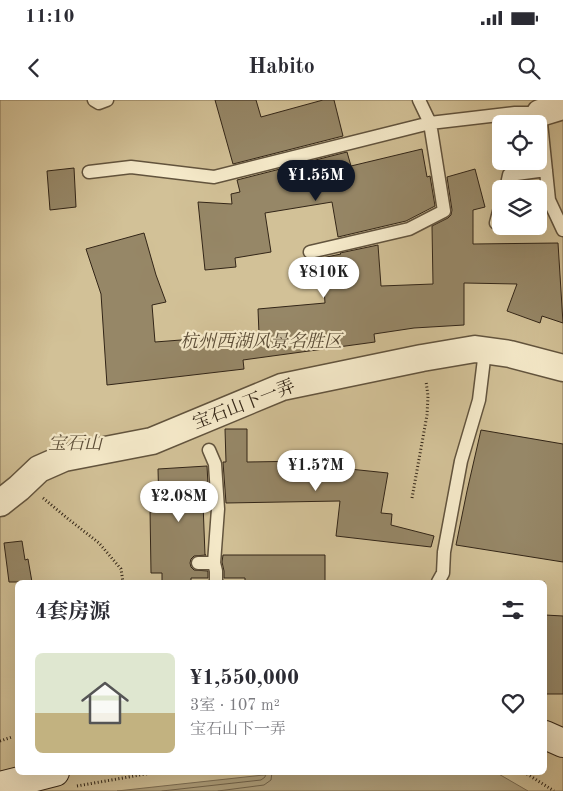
<!DOCTYPE html>
<html lang="zh">
<meta charset="utf-8">
<style>
:root{--surface:#fff;--page:#f2f2f3;--text:#2b2b33;--muted:#7c7c81;--accent:#111827}
body{margin:0;font-family:"Old Standard TT","Noto Serif SC",serif;background:var(--page);color:var(--text);height:100vh;display:flex;flex-direction:column;font-size:19px;white-space:nowrap}
*{box-sizing:border-box;margin:0}
p{font-size:16px;color:var(--muted)}
.icon{flex:none;width:28px;height:28px;fill:none;stroke:currentColor;stroke-width:2;stroke-linecap:round;stroke-linejoin:round}
.map{position:relative;flex:1;overflow:hidden}
.side{position:absolute;left:15px;top:480px;width:532px;height:195px;display:flex;flex-direction:column;background:var(--surface);border-radius:8px;box-shadow:0 5px 20px #0002}
.side>*{flex:none}
.tools{position:absolute;left:492px;top:15px;display:grid;gap:10px}
.tools a{display:grid;place-items:center;width:55px;height:55px;border-radius:8px;background:var(--surface);box-shadow:0 5px 20px #0002;font-size:25px}
.price{position:absolute;translate:-50% -42px;padding:0 11px;border-radius:18px;background:#fff;color:#222;font-size:16px;line-height:32px;filter:drop-shadow(0 1px 2px #0008)}
.price::after{content:'';position:absolute;left:50%;top:30px;width:15px;height:11px;margin-left:-8px;background:inherit;clip-path:polygon(0 0,100% 0,50% 100%)}
.price.selected{background:var(--accent);color:#fff}
ul{padding:0;list-style:none}
li{display:flex;align-items:center;gap:15px;height:125px;padding:0 20px}
li span{display:grid;place-items:center;flex:none;width:140px;height:100px;border-radius:8px;color:#555}
li>.icon{margin-inline-start:auto}
span .icon{width:60px;height:60px;fill:#fffc;stroke-width:1}
li b{font-size:21px}
h2{display:flex;justify-content:space-between;align-items:center;height:60px;padding:0 20px;font-size:21px}
.status{display:flex;justify-content:space-between;align-items:center;height:35px;padding:0 25px;background:var(--surface);direction:ltr}
.status svg{height:14px;fill:currentColor}
header{display:flex;justify-content:space-between;align-items:center;height:65px;padding:0 20px;background:var(--surface);font-size:22px;font-weight:800}
.map>svg:first-child{display:block}
</style>
<div class="status"><b>11:10</b><svg viewBox="0 0 49 12"><path d="M0 12V9h3v3zM5 12V6h3v6zM10 12V3h3v9zM15 12V0h3v12zM26 1h20v11H26zM47 4h2v5h-2z"/></svg></div>
<header><svg class="icon" aria-label="back" viewBox="0 0 24 24"><path d="M15 5l-7 7 7 7"/></svg>Habito<svg class="icon" aria-label="search" viewBox="0 0 24 24"><circle cx="10" cy="10" r="6"/><path d="M15 15l6 6"/></svg></header>
<div class="map">
<svg width="563" height="691" viewBox="0 0 563 691">
<rect width="100%" height="100%" fill="#f3e1b1"/>
<filter id="stains"><feTurbulence type="fractalNoise" baseFrequency=".004" numOctaves="4"/><feColorMatrix values="0 0 0 0 .2 0 0 0 0 .09 0 0 0 0 .02 0 0 0 .5 -.17"/></filter>
<radialGradient id="worn" r=".72"><stop offset=".6" stop-color="#630" stop-opacity="0"/><stop offset="1" stop-color="#630" stop-opacity=".3"/></radialGradient>
<path fill="#d2c197" stroke="#827357" fill-rule="evenodd" d="M0,0H563V691H0ZM501,24H539V61H501ZM501,89H539V126H501ZM18,482H545V672H18Z"/>
<path fill="#b1a17d" stroke="#7e6f54" d="M282,673H497L528,691H117Z"/>
<g fill="none" stroke-linecap="round" stroke-linejoin="round">
<path stroke="#72634a" stroke-width="1" d="M162,691L261,680L265,677L266,672
M218,691L264,685L271,680L272,672"/>
</g>
<path fill="#968767" stroke="#322517" d="M215,0H256L261,17L323,0H334L343,36L233,64Z
M422,49L427,77L430,76L435,106L406,121L338,137L332,102L265,113L271,152L235,158L236,167L205,170L198,102L232,104L231,94L240,92L237,80L347,52L351,66Z
M74,68L76,107L50,110L47,71Z
M475,69L485,107L473,110V144L558,143L563,223L542,216L540,223L507,211L517,184L464,183V225L414,228L374,234L375,242L243,260L244,269L107,285L101,194L86,149L144,133L156,175L166,202L152,205L155,242L259,234L258,209L325,203L322,158L341,154L340,153L378,145L381,186L433,184L432,126L448,118L451,115L452,110L447,77Z
M225,329H247V362L311,361V365L388,373L381,413L392,414L391,425L434,436L431,447L336,436L340,401L226,403L223,362H226Z
M481,330L563,344V462L456,445L467,391Z
M207,366L209,403H203L205,455H206L194,456L191,459L190,463L191,467L194,470L208,471V478H191V482H162V473H151L150,409H159L158,369Z
M22,441L25,460L28,459L32,482H9L4,443Z
M223,455H325V482H245V478H224V471L222,462Z
M545,515L563,516V594H545Z"/>
<g fill="none" stroke-linecap="round" stroke-linejoin="round">
<defs>
<path id="lane" d="M94,0L99,3L107,0
M89,72L131,67L214,77L430,23L515,13H540L549,100L563,130
M506,89L509,75L546,70
M496,123L501,104
M310,152L409,129L444,111L430,23L419,0
M209,350L215,364L218,409L214,463
M198,463H214L216,471V482
M438,482L443,473L444,452L461,361L479,300L485,251"/>
<path id="street" d="M540,13L563,6
M0,403L19,388L39,369L64,358L152,341L282,287L422,258L475,249L510,254L563,268"/>
<path id="secondary" d="M545,635L563,643
M0,686L55,672"/>
</defs>
<use href="#lane" stroke="#62543e" stroke-width="15"/>
<use href="#street" stroke="#62543e" stroke-width="29"/>
<use href="#secondary" stroke="#322517" stroke-width="30"/>
<path stroke="#322517" stroke-width="3" stroke-dasharray="1 2.5" stroke-linecap="butt" d="M43,398L67,418L99,443L121,469L123,482
M412,398L427,315L428,296L426,281
M0,641L12,637
M524,672L554,691
M77,686L157,672"/>
<use href="#lane" stroke="#f7eccc" stroke-width="12"/>
<use href="#street" stroke="#f7eccc" stroke-width="26"/>
<use href="#secondary" stroke="#f7eccc" stroke-width="28"/>
</g>
<g text-anchor="middle" dominant-baseline="central" stroke-width="4.5" stroke-linejoin="round" paint-order="stroke">
<g font-size="18" font-style="italic" fill="#5a4c37" stroke="#f7eccc">
<text x="261" y="242">杭州西湖风景名胜区</text>
<text x="75" y="344">宝石山</text>
</g>
<g font-size="18" fill="#322517" stroke="#f7eccc">
<text transform="translate(244 305) rotate(-21)">宝石山下一弄</text>
</g>
</g>
<rect width="100%" height="100%" filter="url(#stains)"/>
<rect width="100%" height="100%" fill="url(#worn)"/>
</svg>
<div class="tools">
<a><svg class="icon" aria-label="locate" viewBox="0 0 24 24"><circle cx="12" cy="12" r="6"/><path d="M12 2v4M12 18v4M2 12h4M18 12h4"/></svg></a>
<a><svg class="icon" aria-label="layers" viewBox="0 0 24 24"><path d="M12 4l9 5-9 5-9-5zM3 14l9 5 9-5"/></svg></a>
</div>
<b class="price selected" style="left:316px;top:102px">¥1.55M</b>
<b class="price" style="left:324px;top:199px">¥810K</b>
<b class="price" style="left:316px;top:392px">¥1.57M</b>
<b class="price" style="left:179px;top:423px">¥2.08M</b>
<section class="side">
<h2>4套房源<svg class="icon" aria-label="filters" viewBox="0 0 24 24"><path d="M4 7h16M4 17h16"/><circle cx="9" cy="7" r="2"/><circle cx="15" cy="17" r="2"/></svg></h2>
<ul>
<li><span style="background:linear-gradient(#dfe7d0 60%,#c2b280 0)"><svg class="icon" aria-label="home" viewBox="0 0 24 24"><path d="M3 11l9-7 9 7M6 9v11h12V9"/></svg></span><div><b>¥1,550,000</b><p>3室 · 107 m²</p><p>宝石山下一弄</p></div><svg class="icon" aria-label="heart" viewBox="0 0 24 24"><path d="M12 20l-8-8c-3-5 5-10 8-4 3-6 11-1 8 4z"/></svg></li>
</ul>
</section>
</div>
